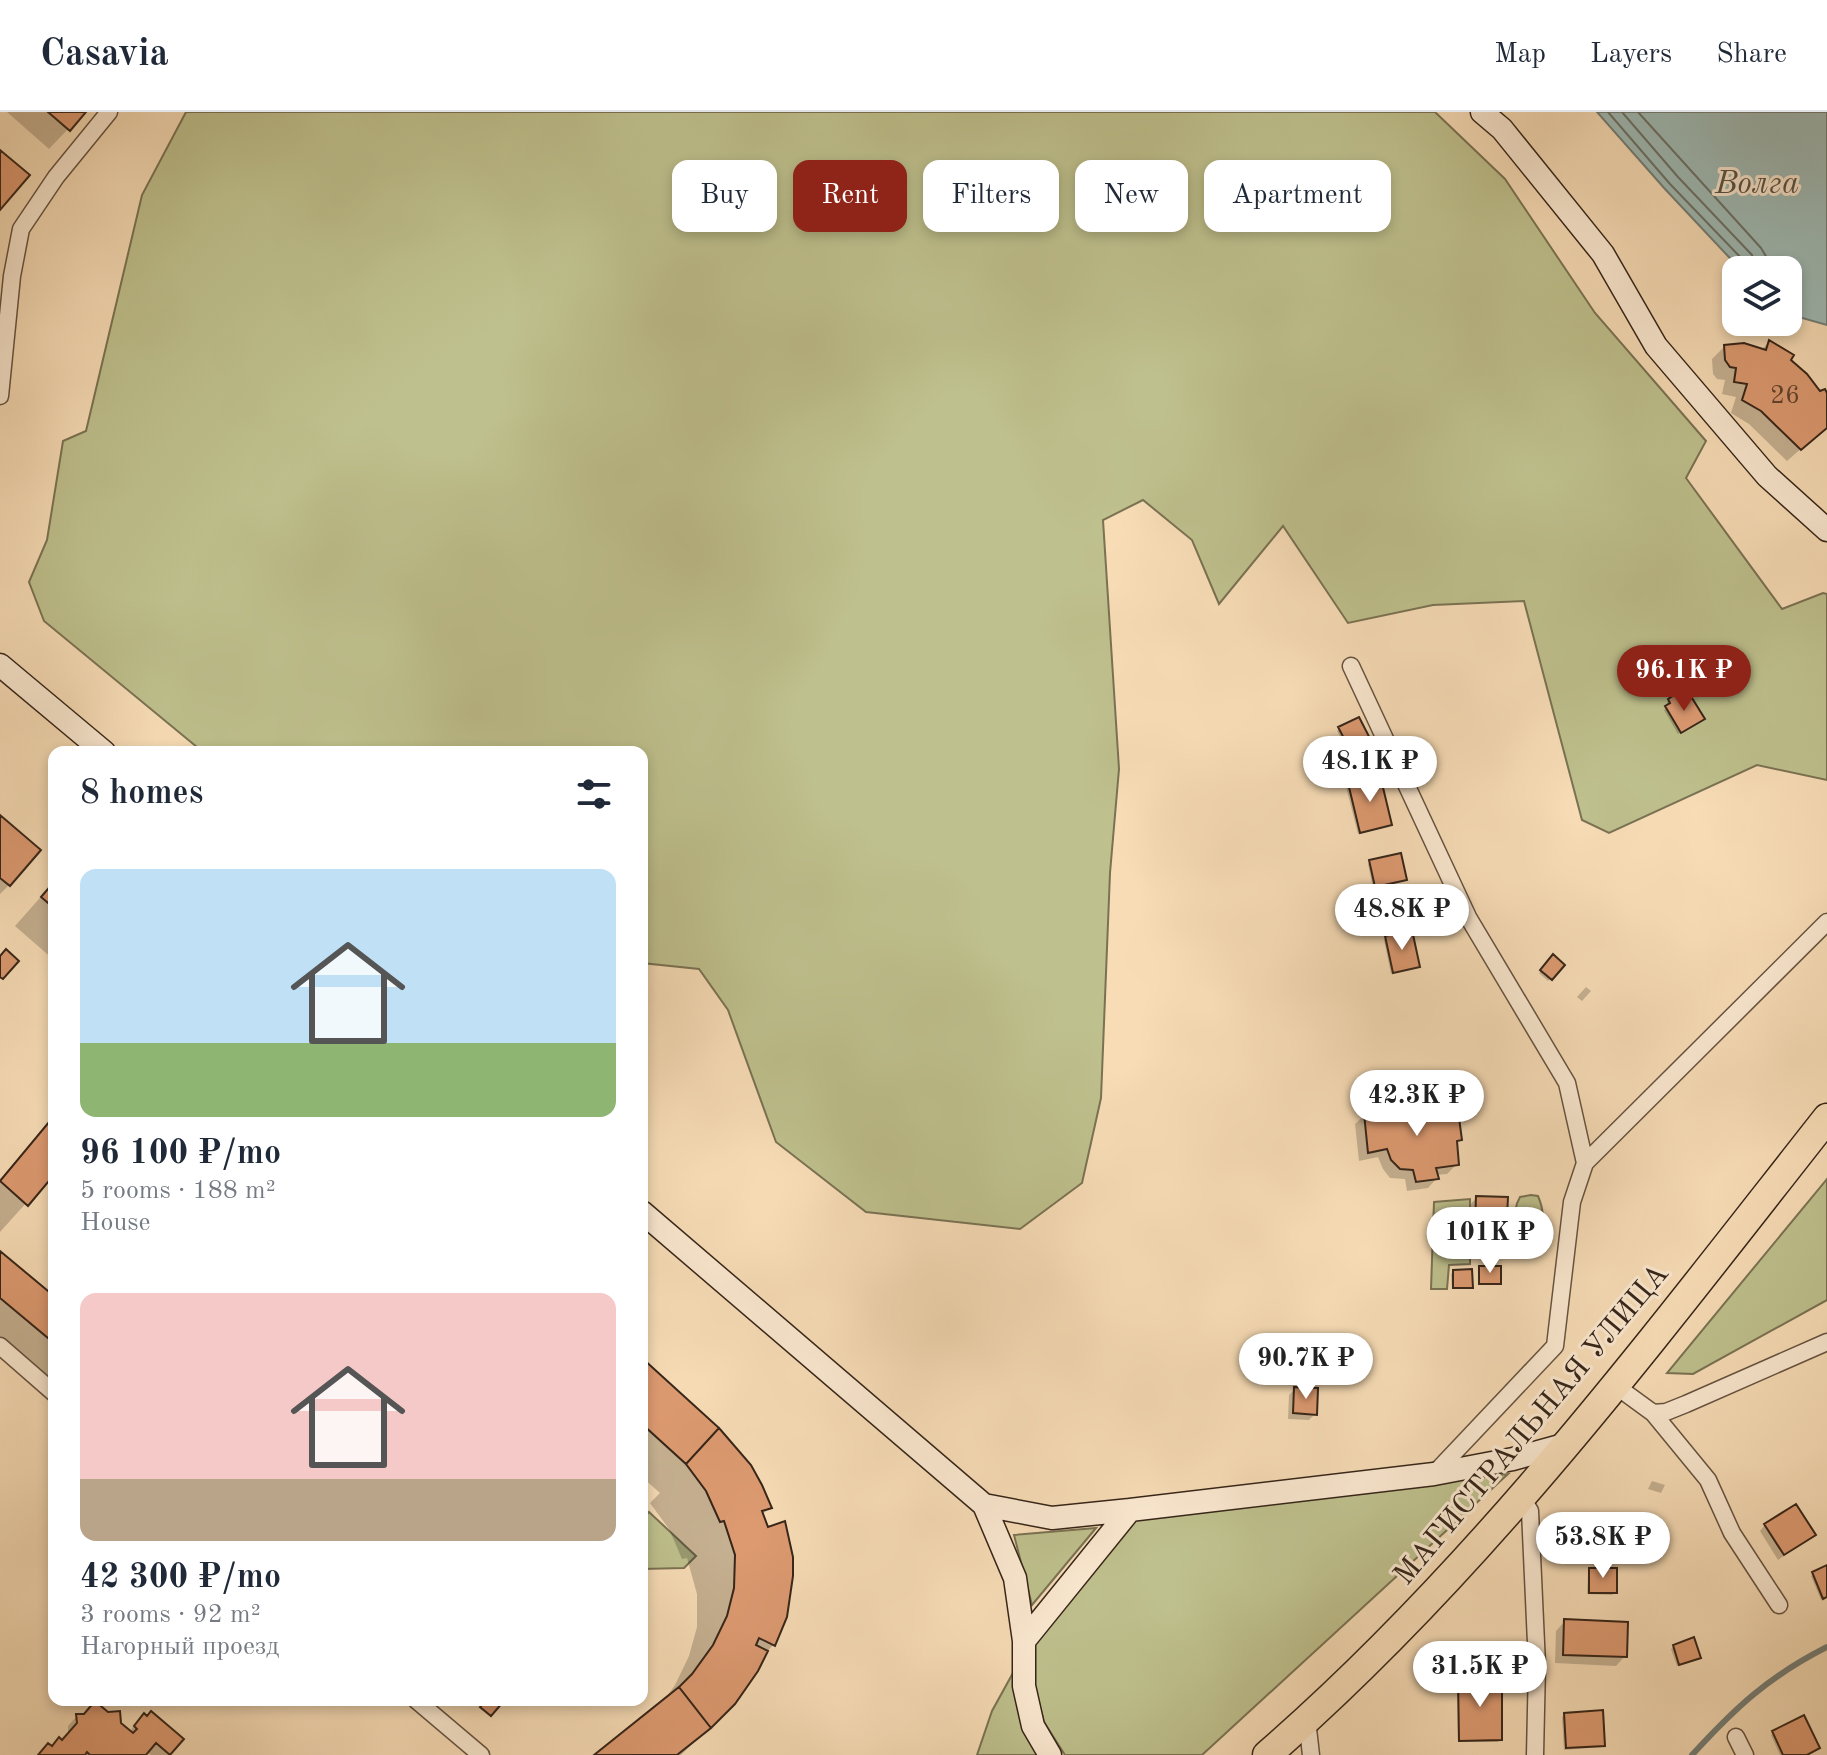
<!DOCTYPE html>
<meta charset="utf-8">
<style>
:root{--surface:#fff;--page:#f2f2f3;--text:#1f2937;--muted:#747a83;--line:#e0e1e3;--accent:#8f2418}
body{margin:0;font-family:"Old Standard TT",serif;background:var(--page);color:var(--text);height:100vh;display:flex;flex-direction:column;font-size:30px;white-space:nowrap}
*{box-sizing:border-box;margin:0}
p{font-size:26px;color:var(--muted)}
.icon{flex:none;width:44px;height:44px;fill:none;stroke:currentColor;stroke-width:2;stroke-linecap:round;stroke-linejoin:round}
.map{position:relative;flex:1;overflow:hidden}
.side{position:absolute;left:48px;top:634px;width:600px;height:960px;display:flex;flex-direction:column;background:var(--surface);border-radius:16px;box-shadow:0 4px 12px #0003}
.side>*{flex:none}
.top-card{position:absolute;left:672px;top:48px;width:760px;height:72px;display:flex;gap:16px}
.tools{position:absolute;left:1722px;top:144px;display:grid;gap:16px}
.tools a{display:grid;place-items:center;width:80px;height:80px;border-radius:16px;background:var(--surface);box-shadow:0 4px 12px #0003;font-size:40px}
.price{position:absolute;translate:-50% -68px;padding:0 18px;border-radius:28px;background:#fff;color:#222;font-size:26px;line-height:52px;filter:drop-shadow(0 2px 4px #0008)}
.price::after{content:'';position:absolute;left:50%;top:48px;width:24px;height:18px;margin-left:-12px;background:inherit;clip-path:polygon(0 0,100% 0,50% 100%)}
.price.current{background:var(--accent);color:#fff}
ul{padding:0;list-style:none}
li{display:grid;align-content:center;gap:16px;height:424px;padding:0 32px}
li span{display:grid;place-items:center;height:248px;border-radius:16px;color:#555}
li>.icon{margin-inline-start:auto}
span .icon{width:144px;height:144px;fill:#fffc;stroke-width:1}
li b{font-size:34px}
h2{display:flex;justify-content:space-between;align-items:center;height:96px;padding:0 32px;font-size:34px}
.tag{padding:0 28px;border-radius:16px;background:var(--surface);box-shadow:0 4px 12px #0003;font-size:28px;line-height:72px}
.tag.current{background:var(--accent);color:#fff}
header{display:flex;align-items:center;gap:48px;box-sizing:border-box;height:112px;padding:0 40px;background:var(--surface);border-bottom:2px solid var(--line)}
header strong{font-size:38px}
nav{display:flex;gap:44px;margin-inline-start:auto;font-size:28px}
.map>svg:first-child{display:block}
</style>
<header>
<strong>Casavia</strong>
<nav><a>Map</a><a>Layers</a><a>Share</a></nav>
</header>
<div class="map">
<svg width="1827" height="1643" viewBox="0 0 1827 1643">
<rect width="100%" height="100%" fill="#f7dcb6"/>
<filter id="stains"><feTurbulence type="fractalNoise" baseFrequency=".0025" numOctaves="4"/><feColorMatrix values="0 0 0 0 .2 0 0 0 0 .09 0 0 0 0 .02 0 0 0 .5 -.17"/></filter>
<radialGradient id="worn" r=".72"><stop offset=".6" stop-color="#630" stop-opacity="0"/><stop offset="1" stop-color="#630" stop-opacity=".3"/></radialGradient>
<path fill="#bec08d" stroke="#7a7253" stroke-width="2" d="M186,0H1435L1505,67L1595,201L1706,329L1686,366L1782,497L1823,481L1827,482V668L1757,653L1609,721L1582,708L1524,489L1433,493L1348,511L1283,414L1219,492L1192,428L1143,388L1103,408L1119,657L1110,761L1101,986L1082,1071L1020,1117L866,1100L776,1030L728,898L699,857L642,851V640H203L44,509L29,470L47,428L63,329L86,319L142,83Z
M1827,1067V1188L1693,1262L1667,1261Z
M1531,1083L1538,1084C1544,1098 1545,1113 1536,1125C1512,1130 1511,1100 1520,1085Z
M1470,1087V1152L1449,1153L1447,1177H1431L1434,1090Z
M1508,1362L1202,1643H1065L1044,1610L1034,1572L1033,1531L1133,1406Z
M649,1400L696,1444L684,1456L642,1457V1407Z
M1096,1416L1032,1493L1014,1423Z
M1014,1559L1042,1643H977L992,1599Z"/>
<path fill="#9ebab5" stroke="#747e77" stroke-width="2" d="M1597,0H1827V213L1788,202V158H1741L1665,77Z"/>
<path fill="#0003" d="M7,0H84L49,37Z
M1769,230L1819,282L1827,285V314L1787,349L1749,312L1731,301L1736,285L1722,282L1725,268L1717,267L1713,262L1712,247L1724,235L1760,239Z
M1669,588L1700,609L1678,622L1664,598L1669,594L1667,590Z
M1339,617L1374,644L1355,654L1337,619Z
M1349,672L1390,713L1388,715L1358,722L1346,675Z
M0,706L9,773L0,782Z
M1370,750L1405,767L1373,776L1368,752Z
M54,770V848L15,814Z
M1386,826L1418,854L1391,862L1384,828Z
M1553,845L1562,853L1548,869L1539,861Z
M1586,875L1591,879L1582,889L1577,885Z
M1365,1003L1460,1028L1455,1033L1457,1052L1447,1062L1436,1063L1437,1066L1428,1076L1407,1079L1405,1067L1390,1066L1383,1057L1378,1045L1359,1049L1355,1012Z
M54,1004V1060L0,1120V1067Z
M1476,1086L1504,1124L1498,1130L1476,1129V1119H1470L1471,1092Z
M0,1141L54,1186V1282L0,1237Z
M1480,1156L1499,1171L1496,1173H1478V1158Z
M1454,1160L1471,1175L1468,1177H1452L1451,1162Z
M642,1249L769,1396L762,1403L785,1504L773,1533L764,1543L734,1591L681,1643H597L663,1590L675,1573L689,1544L697,1515V1482L687,1446L682,1447L669,1417L650,1391L660,1381L642,1365Z
M1295,1277L1315,1302L1309,1308L1288,1307L1289,1283Z
M1652,1369L1665,1373L1661,1381L1648,1377Z
M1765,1413L1814,1423L1778,1448L1760,1419Z
M1827,1456V1485L1821,1488L1811,1464Z
M1590,1458L1615,1480L1612,1483L1587,1482L1588,1460Z
M1565,1509L1625,1544L1616,1554L1555,1551L1556,1519Z
M1674,1534L1696,1547L1677,1554L1671,1537Z
M1459,1568L1500,1627L1498,1630H1458L1457,1571Z
M1565,1603L1603,1633L1601,1635L1564,1638L1562,1605Z
M77,1604L119,1612L129,1620L135,1613L181,1627L167,1643H151L146,1639L143,1643H39L62,1630L68,1622V1614Z
M1803,1606L1806,1643H1780L1771,1623Z"/>
<g fill="none" stroke-linecap="round" stroke-linejoin="round">
<path stroke="#6a7067" stroke-width="2" d="M1608,0L1670,72L1744,149L1746,158
M1622,0L1678,65L1752,143L1757,158
M1638,0L1761,136L1767,146L1769,158"/>
<path stroke="#747e77" stroke-width="6" d="M1692,1643C1736,1595 1768,1565 1827,1535"/>
</g>
<path fill="#dd9a71" stroke="#362519" stroke-width="2" d="M48,0H86L70,19Z
M0,38L30,63L0,98Z
M1769,228L1794,243L1791,248L1807,262L1820,279L1825,277L1827,281V316L1801,338L1761,299L1742,288L1747,272L1734,270L1736,256L1730,255L1725,248L1724,233L1744,231L1766,238Z
M1679,580L1684,590L1692,586L1705,607L1681,621L1665,594L1670,591L1668,587Z
M1359,605L1378,642L1358,653L1338,615Z
M1380,663L1392,713L1360,721L1348,671Z
M0,703L41,738L10,774L0,766Z
M1401,741L1407,768L1375,775L1369,748Z
M54,770V796L41,785Z
M1412,818L1420,855L1393,861L1385,824Z
M6,837L19,849L3,867L0,865V844Z
M1553,842L1565,853L1552,868L1540,858Z
M1457,991L1462,1028L1457,1029L1459,1053L1436,1056L1439,1067L1416,1070L1413,1058L1400,1057L1391,1048L1387,1037L1368,1041L1364,1001Z
M54,1004V1063L28,1094L0,1069Z
M1476,1084L1508,1085L1506,1125L1481,1124V1114H1475Z
M0,1139L54,1184V1231L0,1186Z
M1479,1154H1501V1172H1479Z
M1472,1157L1473,1176H1453V1158Z
M642,1246L719,1316L686,1352L642,1312Z
M1294,1275L1318,1276L1317,1303L1293,1301Z
M719,1316L751,1353L762,1373L772,1396L762,1399L768,1415L785,1409L793,1445V1464L787,1505L775,1534L759,1526L756,1533L768,1539L758,1559L735,1592L711,1616L679,1575L692,1562L713,1533L727,1504L734,1476L735,1443L724,1409L720,1410L706,1379L686,1352Z
M1796,1392L1816,1423L1784,1443L1764,1412Z
M1827,1453V1485L1823,1487L1812,1460Z
M1589,1456H1617V1481H1589Z
M1564,1507L1628,1510L1627,1545L1563,1543Z
M1694,1525L1701,1546L1679,1553L1673,1533Z
M1458,1566H1502V1628L1459,1629Z
M679,1575L711,1616L677,1643H594Z
M486,1588H503L504,1589L491,1604L480,1595Z
M95,1589L108,1600L120,1599L121,1611L133,1621L137,1617L134,1614L144,1601L147,1604L151,1599L184,1627L170,1643L156,1631L146,1643H90L87,1640L85,1643H38L48,1631L52,1634L59,1625L62,1628L77,1611L76,1602H84Z
M1603,1598L1605,1634L1566,1636L1564,1601Z
M1804,1603L1820,1636L1807,1643H1783L1772,1619Z"/>
<g fill="none" stroke-linecap="round" stroke-linejoin="round">
<defs>
<path id="street" d="M0,284L12,164L21,117L56,65L109,0
M1351,554L1468,805L1567,971L1585,1051
M0,1234L54,1281
M1616,1274L1653,1301L1708,1368L1732,1421L1779,1493
M1653,1301L1666,1300L1686,1292L1827,1230
M1434,1362L1555,1234L1572,1090L1585,1051L1827,810
M1521,1384L1530,1399L1537,1553L1535,1643
M416,1588L481,1643
M1307,1608L1311,1643
M1736,1625L1745,1643"/>
<path id="secondary" d="M1482,0L1502,17L1603,142L1656,234L1767,364L1827,418
M0,553L104,640
M642,1100L984,1393L1015,1466L1024,1529V1574L1033,1614L1050,1643
M984,1393L1052,1406L1130,1398L1434,1362L1513,1347L1567,1332
M1024,1529L1130,1398"/>
<path id="highway" d="M1267,1643C1481,1457 1652,1228 1827,1006"/>
</defs>
<use href="#street" stroke="#665340" stroke-width="19"/>
<use href="#secondary" stroke="#362519" stroke-width="25"/>
<use href="#highway" stroke="#362519" stroke-width="31"/>
<use href="#street" stroke="#fae8d0" stroke-width="16"/>
<use href="#secondary" stroke="#fae8d0" stroke-width="22"/>
<use href="#highway" stroke="#f7dcb6" stroke-width="28"/>
</g>
<g text-anchor="middle" dominant-baseline="central" stroke-width="6" stroke-linejoin="round" paint-order="stroke">
<g font-size="26" fill="#60422f">
<text x="1785" y="284">26</text>
</g>
<g font-size="30" fill="#362519" stroke="#fae8d0">
<text transform="translate(1532 1313) rotate(-50)">МАГИСТРАЛЬНАЯ УЛИЦА</text>
</g>
<g font-size="32" font-style="italic" fill="#555248" stroke="#fae8d0">
<text x="1757" y="73">Волга</text>
</g>
</g>
<rect width="100%" height="100%" filter="url(#stains)"/>
<rect width="100%" height="100%" fill="url(#worn)"/>
</svg>
<div class="tools">
<a><svg class="icon" aria-label="layers" viewBox="0 0 24 24"><path d="M12 4l9 5-9 5-9-5zM3 14l9 5 9-5"/></svg></a>
</div>
<b class="price current" style="left:1684px;top:601px">96.1K ₽</b>
<b class="price" style="left:1370px;top:692px">48.1K ₽</b>
<b class="price" style="left:1402px;top:840px">48.8K ₽</b>
<b class="price" style="left:1417px;top:1026px">42.3K ₽</b>
<b class="price" style="left:1490px;top:1163px">101K ₽</b>
<b class="price" style="left:1306px;top:1289px">90.7K ₽</b>
<b class="price" style="left:1603px;top:1468px">53.8K ₽</b>
<b class="price" style="left:1480px;top:1597px">31.5K ₽</b>
<div class="top-card">
<a class="tag">Buy</a>
<a class="tag current">Rent</a>
<a class="tag">Filters</a>
<a class="tag">New</a>
<a class="tag">Apartment</a>
</div>
<section class="side">
<h2>8 homes<svg class="icon" aria-label="filters" viewBox="0 0 24 24"><path d="M4 7h16M4 17h16"/><circle cx="9" cy="7" r="2"/><circle cx="15" cy="17" r="2"/></svg></h2>
<ul>
<li><span style="background:linear-gradient(#bfe0f5 70%,#8fb573 0)"><svg class="icon" aria-label="home" viewBox="0 0 24 24"><path d="M3 11l9-7 9 7M6 9v11h12V9"/></svg></span><div><b>96 100 ₽/mo</b><p>5 rooms · 188 m²</p><p>House</p></div></li>
<li><span style="background:linear-gradient(#f6c9c9 75%,#b9a48a 0)"><svg class="icon" aria-label="home" viewBox="0 0 24 24"><path d="M3 11l9-7 9 7M6 9v11h12V9"/></svg></span><div><b>42 300 ₽/mo</b><p>3 rooms · 92 m²</p><p>Нагорный проезд</p></div></li>
</ul>
</section>
</div>
